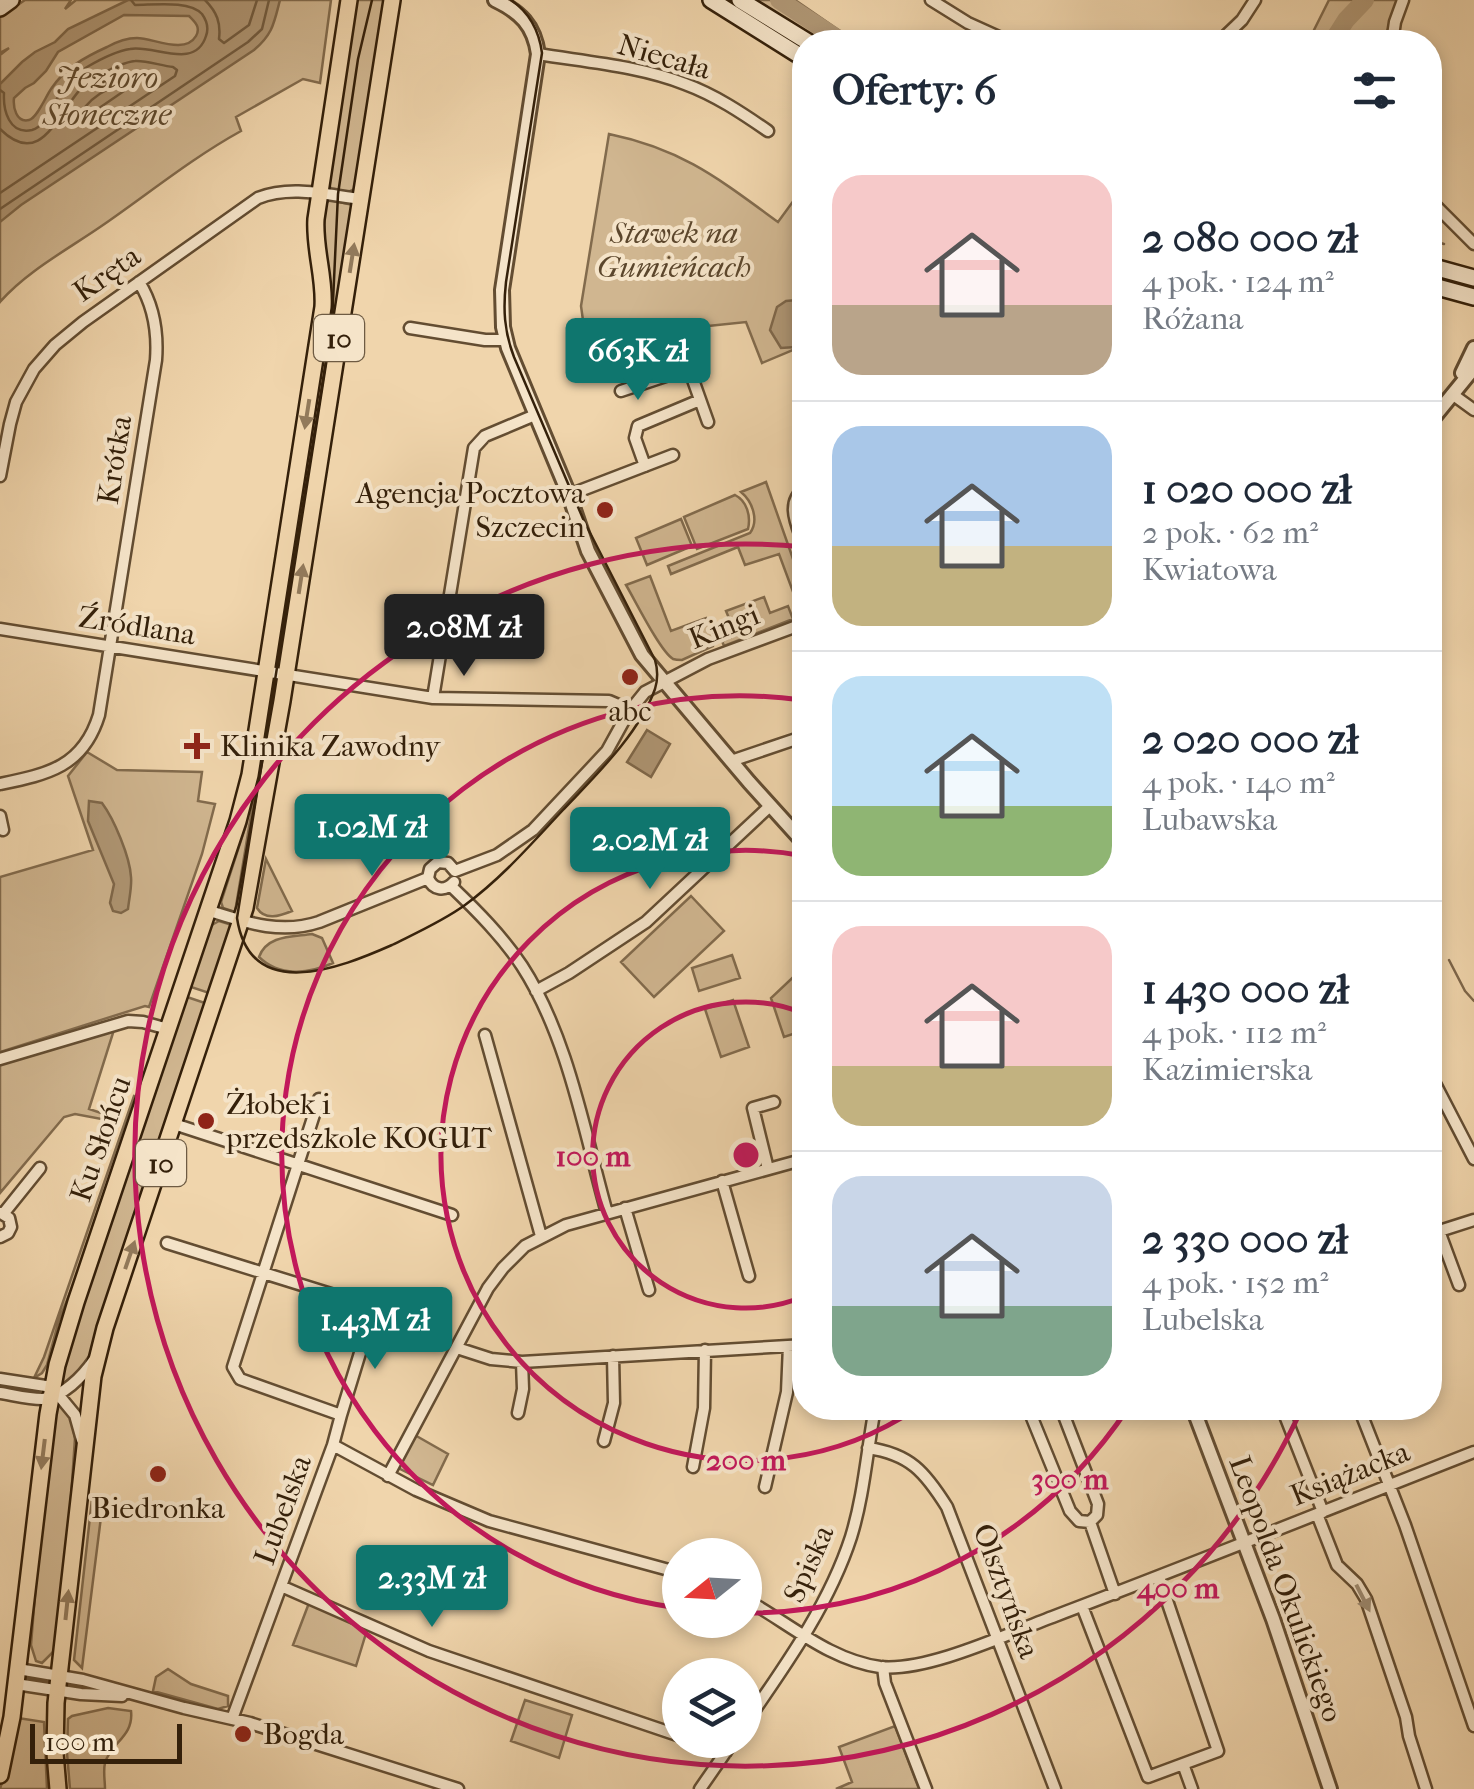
<!DOCTYPE html>
<html lang="pl">
<meta charset="utf-8">
<style>
:root{--surface:#fff;--page:#f2f2f3;--text:#1f2937;--muted:#747a83;--line:#e0e1e3;--accent:#0f766e}
body{margin:0;font-family:"IM FELL French Canon",serif;background:var(--page);color:var(--text);height:100vh;display:flex;flex-direction:column;font-size:38px;white-space:nowrap}
*{box-sizing:border-box;margin:0}
p{font-size:32px;color:var(--muted)}
.icon{flex:none;width:55px;height:55px;fill:none;stroke:currentColor;stroke-width:2;stroke-linecap:round;stroke-linejoin:round}
.map{position:relative;flex:1;overflow:hidden}
.drawer{position:absolute;left:792px;top:30px;width:650px;height:1390px;display:flex;flex-direction:column;background:var(--surface);border-radius:40px;box-shadow:0 5px 15px #0003}
.drawer>*{flex:none}
.needle{width:65px;rotate:252deg}
.buttons{position:absolute;left:662px;top:1538px;display:grid;gap:20px}
.buttons a{display:grid;place-items:center;width:100px;height:100px;border-radius:50%;background:var(--surface);box-shadow:0 5px 15px #0003;font-size:50px}
.scale{position:absolute;left:30px;bottom:25px;width:152px;box-sizing:border-box;padding-left:10px;border:5px solid #34200a;border-top:0;font-size:28px;line-height:35px;white-space:nowrap;color:#34200a;-webkit-text-stroke:8px #f5e4c9;paint-order:stroke}
.price{position:absolute;translate:-50% -85px;padding:0 22px;border-radius:10px;background:var(--accent);color:#fff;font-size:32px;line-height:65px;filter:drop-shadow(0 2px 5px #0008)}
.price::after{content:'';position:absolute;left:50%;top:60px;width:30px;height:22px;margin-left:-15px;background:inherit;clip-path:polygon(0 0,100% 0,50% 100%)}
.price.selected{background:#222;color:#fff}
ul{padding:0;list-style:none}
li{display:flex;align-items:center;gap:30px;height:250px;padding:0 40px}
li+li{border-top:2px solid var(--line)}
li span{display:grid;place-items:center;flex:none;width:280px;height:200px;border-radius:30px;color:#555}
li>.icon{margin-inline-start:auto}
span .icon{width:120px;height:120px;fill:#fffc;stroke-width:1}
li b{font-size:42px}
h2{display:flex;justify-content:space-between;align-items:center;height:120px;padding:0 40px;font-size:42px}
.map>svg:first-child{display:block}
</style>
<div class="map">
<svg width="1474" height="1789" viewBox="0 0 1474 1789">
<rect width="100%" height="100%" fill="#f0d5ac"/>
<filter id="stains"><feTurbulence type="fractalNoise" baseFrequency=".002" numOctaves="4"/><feColorMatrix values="0 0 0 0 .2 0 0 0 0 .09 0 0 0 0 .02 0 0 0 .5 -.17"/></filter>
<radialGradient id="worn" r=".72"><stop offset=".6" stop-color="#630" stop-opacity="0"/><stop offset="1" stop-color="#630" stop-opacity=".3"/></radialGradient>
<path fill="#d0b690" stroke="#826b4d" stroke-width="2.5" d="M25,0H71L65,9L76,0H331L320,83L303,79L236,117L241,131C192,158 148,194 103,225C70,248 27,271 0,302V55L9,48L0,53V17Z
M355,0H386L355,189L348,192L331,190L328,180Z
M752,0H795L856,42H819Z
M1329,0H1397L1384,42H1308Z
M609,134C682,149 719,179 778,222L805,185V345L762,363L746,322L708,326L596,365L587,349L581,306Z
M330,200L353,205L335,332L326,330L321,233L325,204Z
M766,482L805,593V615L802,616L779,554L745,565L738,547L671,574L668,566L750,533C759,521 753,502 741,492Z
M735,495C747,501 751,516 748,529L697,549L684,517Z
M681,519L692,546L647,565L636,538Z
M650,576L671,631L706,618L715,641L713,646L682,660C679,660 676,660 673,659C660,651 635,600 626,585Z
M764,597L770,613L788,606L793,619L724,646L722,641L736,635L726,611Z
M269,694H271L235,912L223,908L221,902L246,825Z
M87,752L117,770L202,772L198,801L215,804L202,854L149,1007L145,1006L0,1052V877L93,850L68,776Z
M266,859L292,911C280,916 265,921 257,908Z
M691,896L724,931L654,997L621,962Z
M219,921L232,925L212,994L188,986L210,926Z
M312,934L322,938L333,963C309,974 279,977 259,957C267,935 292,937 312,934Z
M732,955L740,978L699,991L692,968Z
M805,966V1030L784,1037L771,998Z
M184,996L208,1004L90,1356L78,1373L61,1385L67,1346Z
M733,1000L749,1047L721,1057L705,1009Z
M111,1025L113,1033L89,1109L116,1118L112,1121L75,1114L64,1117L0,1193V1059Z
M134,1096L139,1097L82,1263L59,1320L47,1365L42,1373L34,1378L44,1357Z
M57,1402L71,1418L75,1438L68,1542L58,1637L53,1652L42,1663L36,1661L31,1645L43,1495Z
M413,1434L448,1454L433,1485L396,1467Z
M92,1499L102,1509L82,1668L74,1660Z
M309,1603L367,1630L356,1666L293,1645Z
M168,1669L191,1684L228,1696V1706L218,1709L153,1691L156,1677Z
M525,1700L572,1715L559,1758L511,1741Z
M108,1708L131,1711C134,1737 110,1743 105,1763C103,1771 105,1781 105,1789H70L67,1753L68,1719L72,1716Z
M18,1718L44,1722L47,1789H0L10,1756Z
M895,1726L919,1789H836L852,1782L839,1747Z"/>
<path fill="#b09775" stroke="#7e674a" stroke-width="2.5" fill-rule="evenodd" d="M128,0H280C274,23 273,34 254,50L21,205L0,222V84L22,62L35,52L55,42L68,29ZM124,15L189,16C195,22 201,27 196,36C185,55 153,38 137,38C127,38 116,42 107,47C85,57 65,68 51,89C46,96 37,118 29,120C16,123 13,107 14,98L25,88L34,83L46,71L58,52Z
M797,300L805,301V344L796,347L781,348L770,330L777,307L786,301Z
M647,730L670,744L651,777L627,762Z
M89,801L102,803C114,819 130,857 131,877C132,887 129,899 128,909L121,913L113,911L110,903L114,884L88,821Z"/>
<g fill="none" stroke-linecap="round" stroke-linejoin="round">
<path stroke="#725c40" stroke-width="2.5" d="M205,0C217,12 221,23 219,39L224,43L249,25L257,0
M120,83L125,85L124,91L92,113L86,112L85,107C95,95 106,90 120,83Z
M0,90L4,93C3,110 9,135 32,130C46,126 52,105 60,94C66,85 77,73 87,67C99,60 116,51 130,49C153,44 195,71 206,36C209,28 207,21 202,14C189,0 154,5 135,5L131,0
M0,129C46,175 61,98 92,79C103,73 122,62 135,61C145,60 162,66 173,67L177,70L175,76L0,193
M0,209L248,42L262,29L269,0"/>
<path stroke="#7e674a" stroke-width="2.5" d="M1430,240L1444,244
M1449,960L1465,991L1474,1001"/>
<path stroke="#b09775" stroke-width="18" d="M779,0L843,42
M1332,42L1346,20L1365,0"/>
<defs>
<path id="minor" d="M931,0L968,23L1010,42
M1219,42L1242,20L1255,0
M1392,42L1395,22L1403,0
M538,54C587,62 639,66 685,84C715,95 742,113 768,131
M1430,200L1474,244
M410,328L485,340H505
M621,391L687,369L692,377L708,422
M1452,394L1474,410
M805,440L801,449L805,461
M645,466L635,438L638,426L700,400
M0,476L10,424L16,402L34,369L55,345L83,322L258,198C291,185 327,195 361,199
M805,488C784,504 798,526 805,548
M569,495L673,455
M0,629L433,698L609,701L630,710
M433,698L474,448L485,436L535,415
M731,761L805,736
M0,784C48,774 83,767 99,715L156,360C158,333 154,306 139,282
M0,816L3,830
M455,871L497,855L533,830L607,751L628,713L645,692L708,659L805,623
M428,878C433,890 445,892 454,882
M428,878L430,869L438,862L448,863L455,871
M451,886C477,911 502,936 522,966C568,1037 584,1131 607,1213
M207,910C245,922 280,935 319,922L428,878
M536,991L569,973L646,922L770,806
M485,1035L541,1236
M0,1059L128,1021L143,1022L168,1029
M1430,1074L1474,1159
M319,1099L233,1367L240,1379L341,1415L333,1445L281,1586L429,1651L680,1736
M174,1124L452,1215
M768,1169L753,1108L774,1102
M722,1181L749,1276
M625,1208L649,1290
M3,1214L40,1168
M1439,1231L1459,1285
M1430,1234L1474,1220
M0,1237L8,1233L11,1227L9,1218L1,1213
M167,1243L363,1304L370,1312L371,1317L341,1415
M457,1348L491,1359L522,1362L805,1345
M0,1379L52,1387L75,1415L82,1440
M0,1393C13,1395 28,1399 42,1399C62,1398 83,1376 94,1360
M1028,1408L1070,1511L1079,1521L1090,1522
M1061,1408L1098,1504L1097,1515L1090,1522
M1282,1408L1323,1512
M1359,1408L1405,1525L1474,1726
M518,1413L523,1389L522,1362
M1362,1413L1377,1408
M604,1441L614,1403L613,1356
M333,1445L416,1490L489,1521L680,1573
M868,1448C910,1454 925,1472 947,1507L1055,1789
M693,1467L704,1408L705,1350
M388,1476L488,1288L503,1268L525,1246L566,1225L805,1159
M765,1487L787,1392L789,1346
M1317,1514L1337,1565L1357,1584L1366,1599L1406,1717L1409,1736L1426,1789
M1090,1522L1115,1594
M745,1599C789,1623 829,1660 880,1667C928,1672 1009,1633 1055,1616C1195,1563 1334,1507 1474,1452
M1082,1606L1148,1777L1218,1751L1159,1577
M883,1667L885,1683L926,1789
M18,1669L83,1680L184,1708L250,1723L458,1789
M16,1684L81,1694L122,1696
M232,1719L281,1586
M745,1724C785,1666 829,1605 851,1537C864,1495 867,1450 875,1408
M693,1740L726,1752
M1183,1764L1192,1789
M700,1789L734,1740"/>
<path id="tertiary" d="M495,0C520,12 534,25 538,54L502,290L503,327L508,348L569,495L588,551L642,655L749,782L805,844
M1462,373L1474,348
M1430,422L1474,368
M1193,1408L1273,1619L1330,1789"/>
<path id="secondary" d="M711,0L805,59
M740,0L808,42
M0,8L11,0
M1430,266L1474,278
M1430,285L1474,297"/>
<path id="primary" d="M0,1775L12,1717L48,1414L57,1365L76,1302L238,821L250,775L323,307C325,277 314,249 316,219L349,0
M58,1789L55,1753L56,1703L93,1376L105,1328L245,908L282,701L392,0"/>
</defs>
<use href="#minor" stroke="#634d32" stroke-width="15"/>
<use href="#tertiary" stroke="#634d32" stroke-width="18"/>
<use href="#secondary" stroke="#34200a" stroke-width="20"/>
<use href="#primary" stroke="#34200a" stroke-width="20"/>
<use href="#minor" stroke="#f5e4c9" stroke-width="10"/>
<use href="#tertiary" stroke="#f5e4c9" stroke-width="12"/>
<use href="#secondary" stroke="#f5e4c9" stroke-width="15"/>
<use href="#primary" stroke="#f0d5ac" stroke-width="15"/>
<path stroke="#34200a" stroke-width="2.5" d="M372,0L358,59L338,194L332,323L237,918C250,1004 340,968 392,945C416,933 443,921 465,905C502,878 532,843 563,810C595,776 639,734 655,689C658,679 658,670 655,660L584,521L514,357C504,331 503,309 506,282L542,53C539,30 530,13 511,0"/>
</g>
<defs><path id="oneway-solid" d="M-6-.8H1V-3.2L6.5 0L1 3.2V.8H-6Z" transform="scale(2.5)"/></defs>
<g fill="#927a5b">
<use href="#oneway-solid" transform="translate(352 258) rotate(-81)"/>
<use href="#oneway-solid" transform="translate(307 414) rotate(99)"/>
<use href="#oneway-solid" transform="translate(301 579) rotate(-81)"/>
<use href="#oneway-solid" transform="translate(130 1255) rotate(-71)"/>
<use href="#oneway-solid" transform="translate(43 1454) rotate(97)"/>
<use href="#oneway-solid" transform="translate(67 1605) rotate(-84)"/>
</g>
<use fill="#9e8c73" href="#oneway-solid" transform="translate(1363 1598) rotate(63)"/>
<g fill="none" stroke="#c2185b" stroke-width="5">
<path d="M805 1296A153 153 0 1 1 805 1014"/>
<path d="M917 1408A305 305 0 1 1 804 856"/>
<path d="M1128 1408A458 458 0 0 1 746 1613M678 1608A458 458 0 0 1 802 700"/>
<path d="M1302 1408A611 611 0 1 1 805 547"/>
</g>
<g fill="#8f2418" stroke="#f5e4c9" stroke-width="4">
<circle cx="605" cy="510" r="10"/>
<circle cx="630" cy="677" r="10"/>
<path d="M192 731h10v10h10v10h-10v10h-10v-10h-10v-10h10z"/>
<circle cx="206" cy="1121" r="10"/>
<circle cx="158" cy="1474" r="10"/>
<circle cx="243" cy="1734" r="10"/>
</g>
<g text-anchor="middle" dominant-baseline="central" stroke-width="8" stroke-linejoin="round" paint-order="stroke">
<g fill="#f5e4c9" stroke="#6e5b43" stroke-width="2.5">
<rect x="314" y="315" width="50" height="46" rx="8"/>
<rect x="136" y="1140" width="50" height="46" rx="8"/>
</g>
<g font-size="28" font-weight="bold" fill="#34200a">
<text x="339" y="338">10</text>
<text x="161" y="1163">10</text>
</g>
<g font-size="30" fill="#34200a" stroke="#f5e4c9">
<text transform="translate(664 57) rotate(16)">Niecała</text>
<text transform="translate(107 274) rotate(-35)">Kręta</text>
<text transform="translate(115 460) rotate(-81)">Krótka</text>
<text transform="translate(137 626) rotate(9)">Źródlana</text>
<text transform="translate(724 627) rotate(-22)">Kingi</text>
<text transform="translate(101 1139) rotate(-71)">Ku Słońcu</text>
<text transform="translate(1350 1474) rotate(-22)">Książacka</text>
<text transform="translate(283 1510) rotate(-70)">Lubelska</text>
<text transform="translate(809 1564) rotate(-66)">Spiska</text>
<text transform="translate(1286 1589) rotate(70)">Leopolda Okulickiego</text>
<text transform="translate(1006 1591) rotate(70)">Olsztyńska</text>
</g>
<g font-size="30" font-style="italic" fill="#5b462c" stroke="#f5e4c9">
<text x="674" y="233">Stawek na<tspan x="674" dy="34">Gumieńcach</tspan></text>
</g>
<g font-size="30" fill="#34200a" stroke="#f5e4c9" text-anchor="start">
<text x="585" y="493" text-anchor="end">Agencja Pocztowa<tspan x="585" dy="34">Szczecin</tspan></text>
<text x="630" y="711" text-anchor="middle">abc</text>
<text x="220" y="746">Klinika Zawodny</text>
<text x="226" y="1104">Żłobek i<tspan x="226" dy="34">przedszkole KOGUT</tspan></text>
<text x="158" y="1508" text-anchor="middle">Biedronka</text>
<text x="263" y="1734">Bogda</text>
</g>
<g font-size="32" font-style="italic" fill="#5f4a2f" stroke="#f5e4c9">
<text x="107" y="77">Jezioro<tspan x="107" dy="37">Słoneczne</tspan></text>
</g>
</g>
<circle cx="746" cy="1155" r="15" fill="#c2185b" stroke="#f5e4c9" stroke-width="5"/>
<g font-size="30" text-anchor="middle" font-weight="bold" fill="#c2185b" stroke="#f5e4c9" stroke-width="8" stroke-linejoin="round" paint-order="stroke">
<text x="593" y="1166">100 m</text>
<text x="746" y="1470">200 m</text>
<text x="1070" y="1489">300 m</text>
<text x="1178" y="1598">400 m</text>
</g>
<rect width="100%" height="100%" filter="url(#stains)"/>
<rect width="100%" height="100%" fill="url(#worn)"/>
</svg>
<div class="buttons">
<a><svg class="needle" viewBox="-14 -14 28 28"><path d="M0-13l5 13h-10z" fill="#e53935"/><path d="M0 13l5-13h-10z" fill="#747a83"/></svg></a>
<a><svg class="icon" aria-label="layers" viewBox="0 0 24 24"><path d="M12 4l9 5-9 5-9-5zM3 14l9 5 9-5"/></svg></a>
</div>
<div class="scale">100 m</div>
<b class="price" style="left:638px;top:403px">663K zł</b>
<b class="price selected" style="left:464px;top:679px">2.08M zł</b>
<b class="price" style="left:372px;top:879px">1.02M zł</b>
<b class="price" style="left:650px;top:892px">2.02M zł</b>
<b class="price" style="left:375px;top:1372px">1.43M zł</b>
<b class="price" style="left:432px;top:1630px">2.33M zł</b>
<section class="drawer">
<h2>Oferty: 6<svg class="icon" aria-label="filters" viewBox="0 0 24 24"><path d="M4 7h16M4 17h16"/><circle cx="9" cy="7" r="2"/><circle cx="15" cy="17" r="2"/></svg></h2>
<ul>
<li><span style="background:linear-gradient(#f6c9c9 65%,#b9a48a 0)"><svg class="icon" aria-label="home" viewBox="0 0 24 24"><path d="M3 11l9-7 9 7M6 9v11h12V9"/></svg></span><div><b>2 080 000 zł</b><p>4 pok. · 124 m²</p><p>Różana</p></div></li>
<li><span style="background:linear-gradient(#a9c7e8 60%,#c2b280 0)"><svg class="icon" aria-label="home" viewBox="0 0 24 24"><path d="M3 11l9-7 9 7M6 9v11h12V9"/></svg></span><div><b>1 020 000 zł</b><p>2 pok. · 62 m²</p><p>Kwiatowa</p></div></li>
<li><span style="background:linear-gradient(#bfe0f5 65%,#8fb573 0)"><svg class="icon" aria-label="home" viewBox="0 0 24 24"><path d="M3 11l9-7 9 7M6 9v11h12V9"/></svg></span><div><b>2 020 000 zł</b><p>4 pok. · 140 m²</p><p>Lubawska</p></div></li>
<li><span style="background:linear-gradient(#f6c9c9 70%,#c2b280 0)"><svg class="icon" aria-label="home" viewBox="0 0 24 24"><path d="M3 11l9-7 9 7M6 9v11h12V9"/></svg></span><div><b>1 430 000 zł</b><p>4 pok. · 112 m²</p><p>Kazimierska</p></div></li>
<li><span style="background:linear-gradient(#c9d6e8 65%,#7fa58c 0)"><svg class="icon" aria-label="home" viewBox="0 0 24 24"><path d="M3 11l9-7 9 7M6 9v11h12V9"/></svg></span><div><b>2 330 000 zł</b><p>4 pok. · 152 m²</p><p>Lubelska</p></div></li>
</ul>
</section>
</div>
